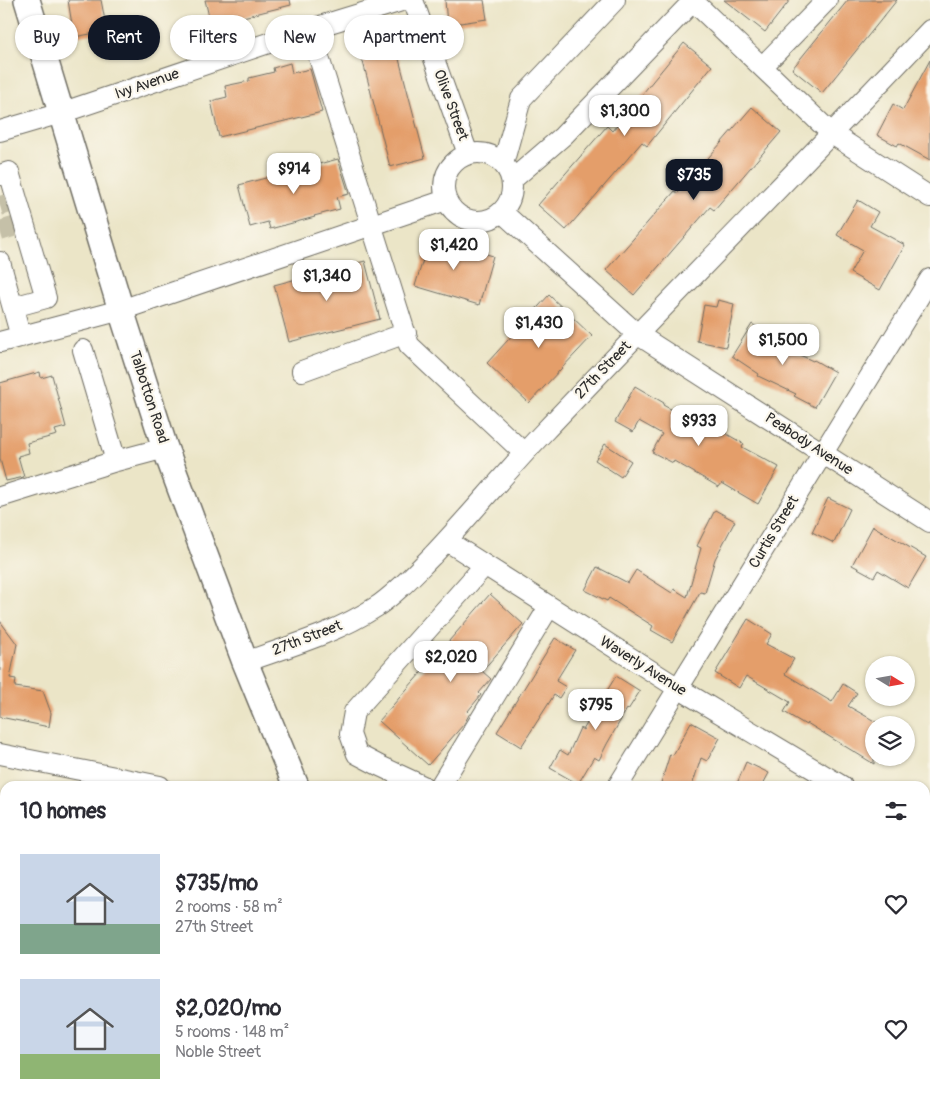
<!DOCTYPE html>
<meta charset="utf-8">
<style>
:root{--surface:#fff;--page:#f7f7f7;--text:#2b2b33;--muted:#7c7c81;--accent:#111827}
body{margin:0;font-family:Pangolin,sans-serif;background:var(--page);color:var(--text);height:100vh;display:flex;flex-direction:column;font-size:19px;white-space:nowrap}
*{box-sizing:border-box;margin:0}
p{font-size:16px;color:var(--muted)}
.icon{flex:none;width:28px;height:28px;fill:none;stroke:currentColor;stroke-width:2;stroke-linecap:round;stroke-linejoin:round}
.map{position:relative;flex:1;overflow:hidden}
.sheet{position:absolute;left:0px;top:781px;width:930px;height:321px;display:flex;flex-direction:column;background:var(--surface);border-radius:15px 15px 0 0;box-shadow:0 1px 4px #0004}
.sheet>*{flex:none}
.banner{position:absolute;left:15px;top:15px;width:500px;height:45px;display:flex;gap:10px}
.needle{width:32px;rotate:101deg}
.controls{position:absolute;left:865px;top:656px;display:grid;gap:10px}
.controls a{display:grid;place-items:center;width:50px;height:50px;border-radius:50%;background:var(--surface);box-shadow:0 1px 4px #0004;font-size:25px}
.price{position:absolute;translate:-50% -42px;padding:0 11px;border-radius:10px;background:#fff;color:#222;font-size:16px;line-height:32px;filter:drop-shadow(0 1px 2px #0008)}
.price::after{content:'';position:absolute;left:50%;top:30px;width:15px;height:11px;margin-left:-8px;background:inherit;clip-path:polygon(0 0,100% 0,50% 100%)}
.price.active{background:var(--accent);color:#fff}
ul{padding:0;list-style:none}
li{display:flex;align-items:center;gap:15px;height:125px;padding:0 20px}
li span{display:grid;place-items:center;flex:none;width:140px;height:100px;border-radius:0px;color:#555}
li>.icon{margin-inline-start:auto}
span .icon{width:60px;height:60px;fill:#fffc;stroke-width:1}
li b{font-size:21px}
h2{display:flex;justify-content:space-between;align-items:center;height:60px;padding:0 20px;font-size:21px}
.tag{padding:0 18px;border-radius:22px;background:var(--surface);box-shadow:0 1px 4px #0004;font-size:18px;line-height:45px}
.tag.active{background:var(--accent);color:#fff}
.map>svg:first-child{display:block}
</style>
<div class="map">
<svg width="930" height="1102" viewBox="0 0 930 1102">
<rect width="100%" height="100%" fill="#fbf7ec"/>
<filter id="ink" filterUnits="userSpaceOnUse"><feTurbulence type="fractalNoise" baseFrequency=".02" numOctaves="2"/><feDisplacementMap in="SourceGraphic" scale="10" xChannelSelector="R" yChannelSelector="G"/><feConvolveMatrix kernelMatrix="1 2 1 2 8 2 1 2 1" color-interpolation-filters="sRGB"/></filter>
<filter id="wash" filterUnits="userSpaceOnUse"><feTurbulence type="fractalNoise" baseFrequency=".0096" numOctaves="4" result="noise"/><feDisplacementMap in="SourceGraphic" scale="20" xChannelSelector="R" yChannelSelector="G"/><feGaussianBlur stdDeviation="1.12" result="paint"/><feColorMatrix in="noise" values="0 0 0 0 0 0 0 0 0 0 0 0 0 0 0 0 0 1.4 0 .05"/><feComposite in="paint" operator="in"/></filter>
<g filter="url(#wash)">
<rect width="100%" height="100%" fill="#ebe5c7"/>
<g id="blocks">
<path fill="#e49e6b" d="M68,0H101L107,31L74,37Z
M205,0H290L291,5L211,25Z
M445,0H484L487,19L447,25Z
M724,0H790L765,32Z
M848,0H897L822,93L792,69Z
M394,40L425,158L390,167L360,50Z
M684,43L712,66L647,146L642,142L566,230L538,205L607,126L612,131Z
M930,60V160L899,143L897,146L877,135L893,104L903,110Z
M290,63L292,73L310,69L322,112L219,137L211,101L227,97L225,86L249,81V78L274,72L273,68Z
M752,107L781,132L714,210L710,207L634,295L606,270L675,191L678,193Z
M338,159L349,194L337,197L340,209L314,216L315,217L270,229L268,222L250,227L239,185Z
M858,200L878,212L870,226L905,245L880,290L850,273L863,250L837,235Z
M430,237L493,256L479,305L415,286Z
M365,261L380,319L289,342L274,285Z
M549,295L592,336L529,403L487,363Z
M718,300L734,304L726,347L697,341L704,305L716,307Z
M752,324L772,336L769,341L813,361L814,360L835,372L815,407L794,396L796,394L758,376L759,374L732,356Z
M40,372L41,378L52,375L66,427L55,430L57,435L27,443L29,453L18,456L24,477L6,481L0,459V383Z
M635,386L664,403L663,405L715,434L718,429L744,444L742,447L779,467L758,504L722,483L719,487L674,461L673,463L652,452L662,434L639,421L633,432L615,422Z
M605,444L631,461L621,477L595,460Z
M828,498L850,509L834,543L812,532Z
M715,510L735,521L715,559L705,593L700,592L672,642L651,630L653,626L609,598L607,601L585,590L597,567L628,583L636,570L672,593L674,589L687,597L701,548L697,546Z
M873,526L926,557L908,588L878,570L874,577L852,565Z
M490,594L523,624L482,671L491,679L479,693L481,695L468,711L470,713L464,724L428,765L379,721Z
M748,619L772,634L766,644L794,659L785,674L832,702L843,684L857,693L848,706L878,723L877,725H874V764L807,723L806,725L784,712L790,702L746,676L739,688L715,673Z
M0,621L17,644L10,678L16,679L15,687L43,691L51,713L49,727L0,717Z
M555,638L575,650L556,681L566,687L559,698L554,695L521,747L497,732Z
M616,676L640,691L628,710L627,709L607,744L599,760L594,757L578,784L550,768L560,750L568,755L580,728L583,730Z
M691,722L720,738L707,761L701,758L692,786H660L670,754L673,755Z
M746,762L769,773L762,786H736Z"/>
</g>
</g>
<g filter="url(#ink)">
<use href="#blocks" fill-opacity="0" stroke="#6e6c62" stroke-width="1"/>
<g fill="none" stroke-linecap="round" stroke-linejoin="round">
<path stroke="#c5c0a8" stroke-width="20" stroke-dasharray="20 10" stroke-linecap="butt" d="M0,206L10,203
M0,231L16,226"/>
<defs>
<path id="minor" d="M413,0L468,154
M692,0L832,134L930,197
M310,29L409,345L524,453
M762,67L827,0
M0,131L61,113L310,29L405,0
M444 187a34 34 0 1 1 68 0a34 34 0 1 1-68 0Z
M503,164L521,99L615,0
M0,175L9,172L46,298L13,307
M512,180L563,136L694,0
M502,212L637,334L930,522
M0,262L21,337
M0,342L121,310L446,200
M83,350L116,461
M302,371L406,333
M0,497L116,461L165,448
M447,541L678,688L842,786
M245,662C290,646 336,633 376,607C397,593 414,574 432,556C470,516 505,473 543,433C671,298 802,166 930,30
M0,754L160,786
M423,786L380,766L357,754L350,734L354,712L485,565
M440,786L549,607
M618,786L930,279
M925,836L930,839
M925,889L930,892
M925,941L930,942
M47,1102L48,1098"/>
<path id="major" d="M27,0L121,310L165,448L245,662L296,786
M476,1098L478,1102"/>
</defs>
<use href="#minor" stroke="#6e6c62" stroke-width="22"/>
<use href="#major" stroke="#6e6c62" stroke-width="28"/>
<use href="#minor" stroke="#fff" stroke-width="20"/>
<use href="#major" stroke="#fff" stroke-width="25"/>
</g>
</g>
<g text-anchor="middle" dominant-baseline="central" stroke-width="4.5" stroke-linejoin="round" paint-order="stroke">
<g font-size="15" fill="#2b2b2b" stroke="#fbf7ec">
<text transform="translate(147 84) rotate(-19)">Ivy Avenue</text>
<text transform="translate(451 105) rotate(70)">Olive Street</text>
<text transform="translate(603 370) rotate(-46)">27th Street</text>
<text transform="translate(149 397) rotate(72)">Talbotton Road</text>
<text transform="translate(809 444) rotate(33)">Peabody Avenue</text>
<text transform="translate(774 532) rotate(-59)">Curtis Street</text>
<text transform="translate(307 638) rotate(-21)">27th Street</text>
<text transform="translate(643 666) rotate(32)">Waverly Avenue</text>
</g>
</g>
</svg>
<div class="controls">
<a><svg class="needle" viewBox="-14 -14 28 28"><path d="M0-13l5 13h-10z" fill="#e53935"/><path d="M0 13l5-13h-10z" fill="#7c7c81"/></svg></a>
<a><svg class="icon" aria-label="layers" viewBox="0 0 24 24"><path d="M12 4l9 5-9 5-9-5zM3 14l9 5 9-5"/></svg></a>
</div>
<b class="price" style="left:625px;top:137px">$1,300</b>
<b class="price" style="left:294px;top:195px">$914</b>
<b class="price active" style="left:694px;top:201px">$735</b>
<b class="price" style="left:454px;top:271px">$1,420</b>
<b class="price" style="left:327px;top:302px">$1,340</b>
<b class="price" style="left:539px;top:349px">$1,430</b>
<b class="price" style="left:783px;top:366px">$1,500</b>
<b class="price" style="left:699px;top:447px">$933</b>
<b class="price" style="left:451px;top:683px">$2,020</b>
<b class="price" style="left:596px;top:731px">$795</b>
<div class="banner">
<a class="tag">Buy</a>
<a class="tag active">Rent</a>
<a class="tag">Filters</a>
<a class="tag">New</a>
<a class="tag">Apartment</a>
</div>
<section class="sheet">
<h2>10 homes<svg class="icon" aria-label="filters" viewBox="0 0 24 24"><path d="M4 7h16M4 17h16"/><circle cx="9" cy="7" r="2"/><circle cx="15" cy="17" r="2"/></svg></h2>
<ul>
<li><span style="background:linear-gradient(#c9d6e8 70%,#7fa58c 0)"><svg class="icon" aria-label="home" viewBox="0 0 24 24"><path d="M3 11l9-7 9 7M6 9v11h12V9"/></svg></span><div><b>$735/mo</b><p>2 rooms · 58 m²</p><p>27th Street</p></div><svg class="icon" aria-label="heart" viewBox="0 0 24 24"><path d="M12 20l-8-8c-3-5 5-10 8-4 3-6 11-1 8 4z"/></svg></li>
<li><span style="background:linear-gradient(#c9d6e8 75%,#8fb573 0)"><svg class="icon" aria-label="home" viewBox="0 0 24 24"><path d="M3 11l9-7 9 7M6 9v11h12V9"/></svg></span><div><b>$2,020/mo</b><p>5 rooms · 148 m²</p><p>Noble Street</p></div><svg class="icon" aria-label="heart" viewBox="0 0 24 24"><path d="M12 20l-8-8c-3-5 5-10 8-4 3-6 11-1 8 4z"/></svg></li>
</ul>
</section>
</div>
